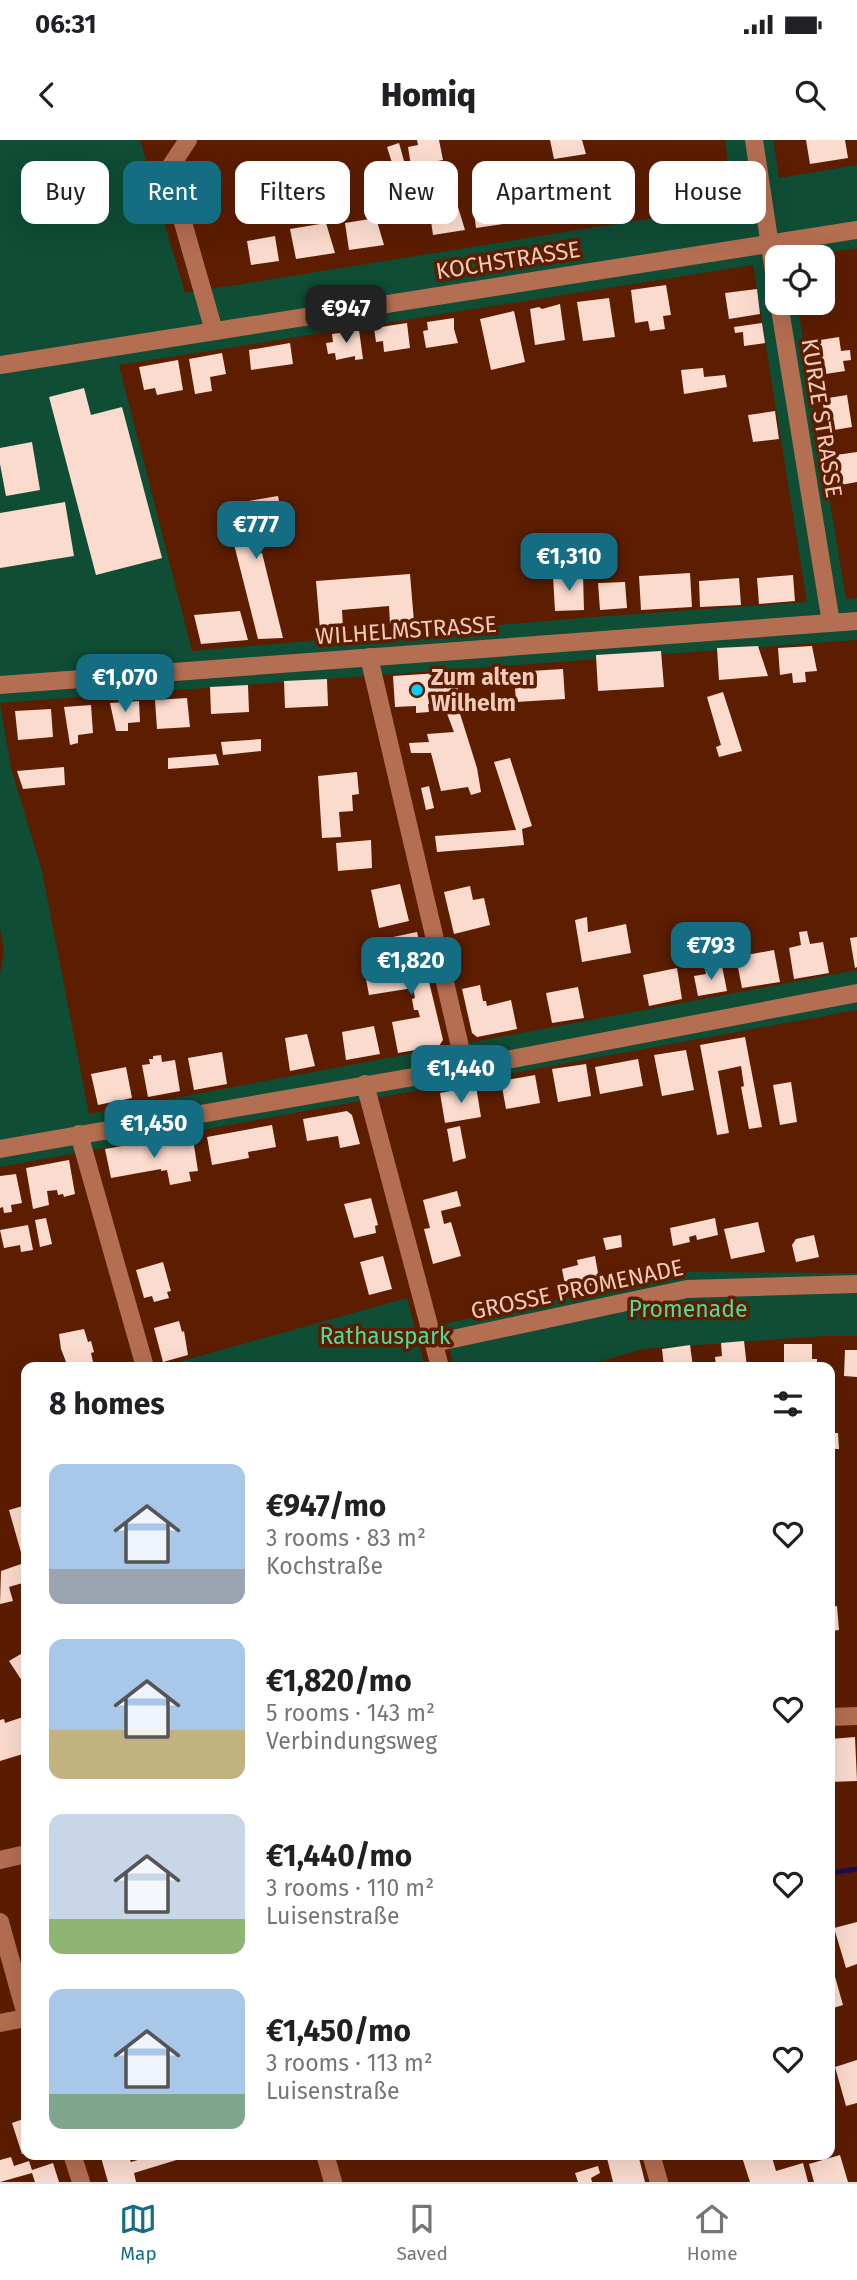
<!DOCTYPE html>
<meta charset="utf-8">
<style>
:root{--surface:#fff;--page:#f6f6f6;--text:#202124;--muted:#757577;--line:#e0e0e0;--accent:#156d84}
body{margin:0;font-family:"Fira Sans",sans-serif;background:var(--page);color:var(--text);height:100vh;display:flex;flex-direction:column;font-size:26px;white-space:nowrap}
*{box-sizing:border-box;margin:0}
p{font-size:23px;color:var(--muted)}
.icon{flex:none;width:38px;height:38px;fill:none;stroke:currentColor;stroke-width:2;stroke-linecap:round;stroke-linejoin:round}
.map{position:relative;flex:1;overflow:hidden}
.panel{position:absolute;left:21px;top:1222px;width:814px;height:798px;display:flex;flex-direction:column;background:var(--surface);border-radius:14px;box-shadow:0 7px 28px #0002}
.panel>*{flex:none}
.guide{position:absolute;left:21px;top:21px;width:816px;height:63px;display:flex;gap:14px}
.tools{position:absolute;left:765px;top:105px;display:grid;gap:14px}
.tools a{display:grid;place-items:center;width:70px;height:70px;border-radius:14px;background:var(--surface);box-shadow:0 7px 28px #0002;font-size:35px}
.price{position:absolute;translate:-50% -60px;padding:0 16px;border-radius:14px;background:var(--accent);color:#fff;font-size:23px;line-height:46px;filter:drop-shadow(0 2px 4px #0008)}
.price::after{content:'';position:absolute;left:50%;top:42px;width:21px;height:16px;margin-left:-10px;background:inherit;clip-path:polygon(0 0,100% 0,50% 100%)}
.price.selected{background:#222;color:#fff}
ul{padding:0;list-style:none}
li{display:flex;align-items:center;gap:21px;height:175px;padding:0 28px}
li span{display:grid;place-items:center;flex:none;width:196px;height:140px;border-radius:14px;color:#555}
li>.icon{margin-inline-start:auto}
span .icon{width:84px;height:84px;fill:#fffc;stroke-width:1}
li b{font-size:30px}
h2{display:flex;justify-content:space-between;align-items:center;height:84px;padding:0 28px;font-size:30px}
.tag{padding:0 24px;border-radius:14px;background:var(--surface);box-shadow:0 7px 28px #0002;font-size:24px;line-height:63px}
.tag.selected{background:var(--accent);color:#fff}
.status{display:flex;justify-content:space-between;align-items:center;height:49px;padding:0 35px;background:var(--surface);direction:ltr}
.status svg{height:19px;fill:currentColor}
header{display:flex;justify-content:space-between;align-items:center;height:91px;padding:0 28px;background:var(--surface);font-size:32px;font-weight:800}
.tabs{display:flex;justify-content:space-around;align-items:center;height:98px;border-top:2px solid var(--line);background:var(--surface);font-size:19px;color:var(--muted)}
.tabs a{display:grid;justify-items:center;gap:4px}
.tabs .selected{color:var(--accent)}
.map>svg:first-child{display:block}
</style>
<div class="status"><b>06:31</b><svg viewBox="0 0 49 12"><path d="M0 12V9h3v3zM5 12V6h3v6zM10 12V3h3v9zM15 12V0h3v12zM26 1h20v11H26zM47 4h2v5h-2z"/></svg></div>
<header><svg class="icon" aria-label="back" viewBox="0 0 24 24"><path d="M15 5l-7 7 7 7"/></svg>Homiq<svg class="icon" aria-label="search" viewBox="0 0 24 24"><circle cx="10" cy="10" r="6"/><path d="M15 15l6 6"/></svg></header>
<div class="map">
<svg width="857" height="2042" viewBox="0 0 857 2042">
<rect width="100%" height="100%" fill="#5c1d00"/>
<path fill="#0f4d35" fill-rule="evenodd" d="M0,0H140L185,153L734,65L725,0H773L779,38L857,25V108L799,117H777V163H797L846,459L857,458V500L0,563L11,628L42,731L89,974L857,830V870L0,1027V834L4,810L0,789ZM753,125L807,462L593,477L192,511L119,225Z
M684,1132L857,1133V1196H823L643,1209L580,1227H454L443,1184Z
M407,1158L425,1227H160Z"/>
<g fill="none" stroke-linecap="round" stroke-linejoin="round">
<path stroke="#1c0d54" stroke-width="5" d="M830,1733L857,1729"/>
</g>
<path fill="#fbdbce" d="M417,0H439L443,20L411,26L408,7L418,5Z
M550,0H582L586,14L554,19Z
M806,0H845L848,18L810,24Z
M399,3L413,53L398,58L390,30L394,29L387,7Z
M617,39L621,64L575,72L571,46Z
M455,57L465,90L433,95L429,67L438,65V62L447,60L448,63Z
M507,58L510,83L476,88L473,64Z
M376,78L384,105L349,110L345,83Z
M326,83L335,113L296,119L290,89Z
M275,96L279,121L251,125L247,101Z
M666,145L671,175L663,176L665,189L650,191L648,181L635,183L631,150Z
M757,149L760,174L729,179L725,153Z
M609,158L615,197L583,201L577,162Z
M560,164L565,200L535,205L530,169L539,167L542,169Z
M514,171L525,222L491,230L480,179Z
M454,178V189L458,203L426,208L423,191L428,190L427,182Z
M407,183L410,208L384,212L383,201L376,202L374,188Z
M762,183L765,203L744,206L743,192L735,193L734,187Z
M359,190L363,219L355,220V216L336,220L335,213L328,214L326,203L333,202L332,194Z
M839,197L841,211L850,210L851,220L843,221L845,231L819,235L814,201Z
M290,203L293,224L251,230L249,210Z
M222,213L226,234L210,237L212,251L195,254L189,219Z
M178,220L183,250L157,255L155,248L144,250L139,227Z
M703,228L704,237L725,235L727,247L684,254L681,230Z
M84,248L91,275L122,267L162,418L96,435L49,257Z
M847,255L852,287L828,291L822,259Z
M775,271L779,299L753,302L748,275Z
M32,302L40,350L6,356L0,324V308Z
M857,312V342L835,346L829,316Z
M278,356L281,371H284L286,380L247,389L254,415L262,413L283,498L258,499L224,365Z
M65,362L74,416L0,428V373Z
M690,433L692,467L641,470L639,436Z
M410,434L414,482L390,484L389,466L342,470L343,488L320,489L316,441Z
M583,434L584,470L555,471L553,436Z
M793,435L795,461L759,464L757,438Z
M739,438L741,465L700,467L699,441Z
M625,442L627,468L600,470L598,443Z
M240,471L248,500L201,504L194,475Z
M758,506L768,536L719,540L717,508Z
M812,506L817,531L805,532L806,542L793,543L792,533L780,535L778,508Z
M661,511L664,547L598,551L596,515Z
M563,529L565,559L516,562L514,532Z
M455,532L460,560L456,561L477,628L481,652L471,655L468,647L441,651L431,613H411L409,603L429,602L427,594L454,592L446,571H442L439,564H428L429,572L416,573V566L395,567L393,536Z
M327,539L328,566L285,568L284,541Z
M248,545L249,572L211,574L210,547Z
M723,552L742,611L719,617L716,607L721,605L707,557Z
M187,558L190,587L157,589L155,560Z
M139,561L140,582L128,583V591H116L110,563Z
M91,565L93,593L78,595V603L70,605L64,567Z
M51,569L53,597L18,600L15,571Z
M261,599V611L223,615L221,602Z
M216,614L219,625L168,629V618Z
M510,618L532,686L522,689L524,705L437,712L435,696L516,690L494,622Z
M64,627L65,645L23,649L17,631Z
M357,632L359,654L352,655L353,671L339,672L341,697L322,698L318,636Z
M429,646L434,668L426,670L421,648Z
M371,700L372,728L338,731L336,703Z
M400,744L409,781L379,788L371,750Z
M470,746L473,760L484,758L490,785L454,794L444,752Z
M587,777L588,792L626,784L631,813L582,822L575,780Z
M807,791L810,804L823,802L829,833L794,839L789,808L801,805L799,792Z
M417,792L443,900L439,906L398,913L392,882L420,877L418,870H414L412,859L415,858L413,848L369,855L366,839L401,833L393,797Z
M857,797V827L855,828L850,798Z
M774,810L780,842L742,848L736,817Z
M722,826L727,851L698,856L694,836L706,834L705,829Z
M677,828L682,859L649,866L643,835Z
M480,845L483,861H486L487,866L511,860L517,889L477,897L472,893L462,849Z
M578,847L584,878L552,883L546,853Z
M374,886L380,914L346,920L342,892Z
M307,894L315,926L290,931L285,898Z
M745,897L762,987L749,989L741,947L744,946L741,926L718,931L729,993L717,995L700,905Z
M686,910L694,950L662,956L654,915Z
M222,912L227,944L194,950L188,918Z
M161,915L162,922L175,920L180,951L148,957L142,925L150,924L149,919H153V916Z
M638,919L643,946L600,954L595,927Z
M586,924L591,956L558,962L552,929Z
M126,927L132,958L98,965L91,934Z
M535,935L540,963L506,969L501,941Z
M791,942L797,982L780,985L773,945Z
M476,946L481,977L445,983L440,953Z
M347,971L352,975L360,1004L340,1008L338,996L307,1001L303,979Z
M272,985L276,1007L248,1012L249,1018L212,1025L207,997Z
M460,986L466,1018L453,1022L447,989Z
M193,999L198,1031L189,1032L191,1041L170,1045L167,1030L161,1031V1029L111,1038L105,1009L150,1001L156,1005Z
M69,1020L75,1054L64,1057L63,1054L58,1055L57,1050L47,1051L49,1065L33,1069L26,1028Z
M16,1034L22,1063L11,1065L12,1072L4,1073L3,1067L0,1068V1036Z
M457,1051L461,1066L441,1071L444,1084L451,1082L461,1116L433,1124L424,1089L430,1088L423,1060Z
M371,1058L378,1085L375,1086L376,1093L354,1098L344,1064Z
M46,1078L52,1104L40,1107L35,1080Z
M715,1078L718,1095L697,1100L696,1095L689,1097L690,1102L673,1106L670,1088Z
M758,1082L765,1112L731,1119L724,1089Z
M28,1085L33,1110L21,1112L20,1105L4,1108L0,1090Z
M621,1095L622,1107L606,1110L603,1098Z
M814,1095L819,1117L796,1122L792,1105L796,1099Z
M383,1116L392,1149L369,1155L360,1122Z
M595,1116L600,1144L566,1150L562,1129L578,1125L577,1120Z
M163,1122L171,1151L167,1152L169,1158L154,1162L152,1156L144,1158L136,1130Z
M179,1181L182,1192L184,1191L188,1215L163,1222L154,1188Z
M84,1189L88,1202L91,1201L94,1212L91,1213L94,1226L68,1227L61,1209L59,1194Z
M744,1201L747,1227L716,1226L715,1217L722,1216L721,1203Z
M784,1204H812V1219H817V1227H784Z
M690,1205L693,1227H664L662,1209Z
M845,1210H857V1237L844,1236Z
M830,1293H838L839,1309H830Z
M26,1365V1442L9,1447L13,1461L0,1464L1,1431L24,1423L9,1370Z
M837,1466L839,1490L830,1491V1467Z
M26,1511V1547L9,1521Z
M26,1576V1613L0,1621V1580L4,1579L5,1583Z
M855,1597L857,1641L830,1642V1599Z
M857,1782V1824L846,1828L834,1788Z
M832,1826L843,1865L830,1869V1827Z
M857,1920V1963L846,1966L835,1927Z
M26,1978V2013L22,2014L12,1983Z
M100,2014H133L134,2017L129,2018L131,2022L151,2016L150,2014H182L183,2018L134,2033L136,2042H108Z
M606,2014H638L645,2042H613Z
M741,2014H771L776,2031L803,2023L808,2042H750Z
M840,2015L848,2042H814L809,2024Z
M11,2017L14,2026L29,2021L32,2030L53,2023L59,2042H35L32,2033L0,2042V2020Z
M598,2026L600,2033L591,2038L592,2042H578L575,2033Z"/>
<g fill="none" stroke-linecap="round" stroke-linejoin="round">
<path stroke="#b46e51" stroke-width="18" d="M188,0L168,30L214,191
M754,0L777,152
M779,163L831,483
M0,225L857,90
M369,517L465,928
M0,545L857,481
M365,944L440,1227
M79,994L145,1227
M0,1009L465,928L857,853
M434,1203L687,1149L857,1144
M830,1577L857,1576
M0,1720L26,1714
M0,1782L26,1875
M0,1883L26,1878
M72,2014L81,2042
M325,2014L333,2042
M651,2014L659,2042"/>
</g>
<circle fill="#07cbf9" stroke="#5c1d00" stroke-width="2.5" cx="417" cy="550" r="7"/>
<g text-anchor="middle" dominant-baseline="central" stroke-width="7" stroke-linejoin="round" paint-order="stroke">
<g font-size="23" fill="#f1cabb" stroke="#5c1d00">
<text transform="translate(508 120) rotate(-9)">KOCHSTRASSE</text>
<text transform="translate(822 278) rotate(81)">KURZE STRASSE</text>
<text transform="translate(406 490) rotate(-4)">WILHELMSTRASSE</text>
<text transform="translate(577 1149) rotate(-12)">GROSSE PROMENADE</text>
</g>
<g font-size="23" font-weight="bold" fill="#f1cabb" stroke="#5c1d00" text-anchor="start">
<text x="431" y="537">Zum alten<tspan x="431" dy="26">Wilhelm</tspan></text>
</g>
<g font-size="23" fill="#4cdba1" stroke="#5c1d00">
<text x="688" y="1169">Promenade</text>
<text x="385" y="1196">Rathauspark</text>
</g>
</g>
</svg>
<div class="tools">
<a><svg class="icon" aria-label="locate" viewBox="0 0 24 24"><circle cx="12" cy="12" r="6"/><path d="M12 2v4M12 18v4M2 12h4M18 12h4"/></svg></a>
</div>
<b class="price selected" style="left:346px;top:205px">€947</b>
<b class="price" style="left:256px;top:421px">€777</b>
<b class="price" style="left:569px;top:453px">€1,310</b>
<b class="price" style="left:125px;top:574px">€1,070</b>
<b class="price" style="left:711px;top:842px">€793</b>
<b class="price" style="left:411px;top:857px">€1,820</b>
<b class="price" style="left:461px;top:965px">€1,440</b>
<b class="price" style="left:154px;top:1020px">€1,450</b>
<div class="guide">
<a class="tag">Buy</a>
<a class="tag selected">Rent</a>
<a class="tag">Filters</a>
<a class="tag">New</a>
<a class="tag">Apartment</a>
<a class="tag">House</a>
</div>
<section class="panel">
<h2>8 homes<svg class="icon" aria-label="filters" viewBox="0 0 24 24"><path d="M4 7h16M4 17h16"/><circle cx="9" cy="7" r="2"/><circle cx="15" cy="17" r="2"/></svg></h2>
<ul>
<li><span style="background:linear-gradient(#a9c7e8 75%,#9aa5b1 0)"><svg class="icon" aria-label="home" viewBox="0 0 24 24"><path d="M3 11l9-7 9 7M6 9v11h12V9"/></svg></span><div><b>€947/mo</b><p>3 rooms · 83 m²</p><p>Kochstraße</p></div><svg class="icon" aria-label="heart" viewBox="0 0 24 24"><path d="M12 20l-8-8c-3-5 5-10 8-4 3-6 11-1 8 4z"/></svg></li>
<li><span style="background:linear-gradient(#a9c7e8 65%,#c2b280 0)"><svg class="icon" aria-label="home" viewBox="0 0 24 24"><path d="M3 11l9-7 9 7M6 9v11h12V9"/></svg></span><div><b>€1,820/mo</b><p>5 rooms · 143 m²</p><p>Verbindungsweg</p></div><svg class="icon" aria-label="heart" viewBox="0 0 24 24"><path d="M12 20l-8-8c-3-5 5-10 8-4 3-6 11-1 8 4z"/></svg></li>
<li><span style="background:linear-gradient(#c9d6e8 75%,#8fb573 0)"><svg class="icon" aria-label="home" viewBox="0 0 24 24"><path d="M3 11l9-7 9 7M6 9v11h12V9"/></svg></span><div><b>€1,440/mo</b><p>3 rooms · 110 m²</p><p>Luisenstraße</p></div><svg class="icon" aria-label="heart" viewBox="0 0 24 24"><path d="M12 20l-8-8c-3-5 5-10 8-4 3-6 11-1 8 4z"/></svg></li>
<li><span style="background:linear-gradient(#a9c7e8 75%,#7fa58c 0)"><svg class="icon" aria-label="home" viewBox="0 0 24 24"><path d="M3 11l9-7 9 7M6 9v11h12V9"/></svg></span><div><b>€1,450/mo</b><p>3 rooms · 113 m²</p><p>Luisenstraße</p></div><svg class="icon" aria-label="heart" viewBox="0 0 24 24"><path d="M12 20l-8-8c-3-5 5-10 8-4 3-6 11-1 8 4z"/></svg></li>
</ul>
</section>
</div>
<nav class="tabs">
<a class="selected"><svg class="icon" aria-label="map" viewBox="0 0 24 24"><path d="M3 6l6-2 6 2 6-2v14l-6 2-6-2-6 2zM9 4v14M15 6v14"/></svg>Map</a>
<a><svg class="icon" aria-label="saved" viewBox="0 0 24 24"><path d="M7 4h10v16l-5-4-5 4z"/></svg>Saved</a>
<a><svg class="icon" aria-label="home" viewBox="0 0 24 24"><path d="M3 11l9-7 9 7M6 9v11h12V9"/></svg>Home</a>
</nav>
